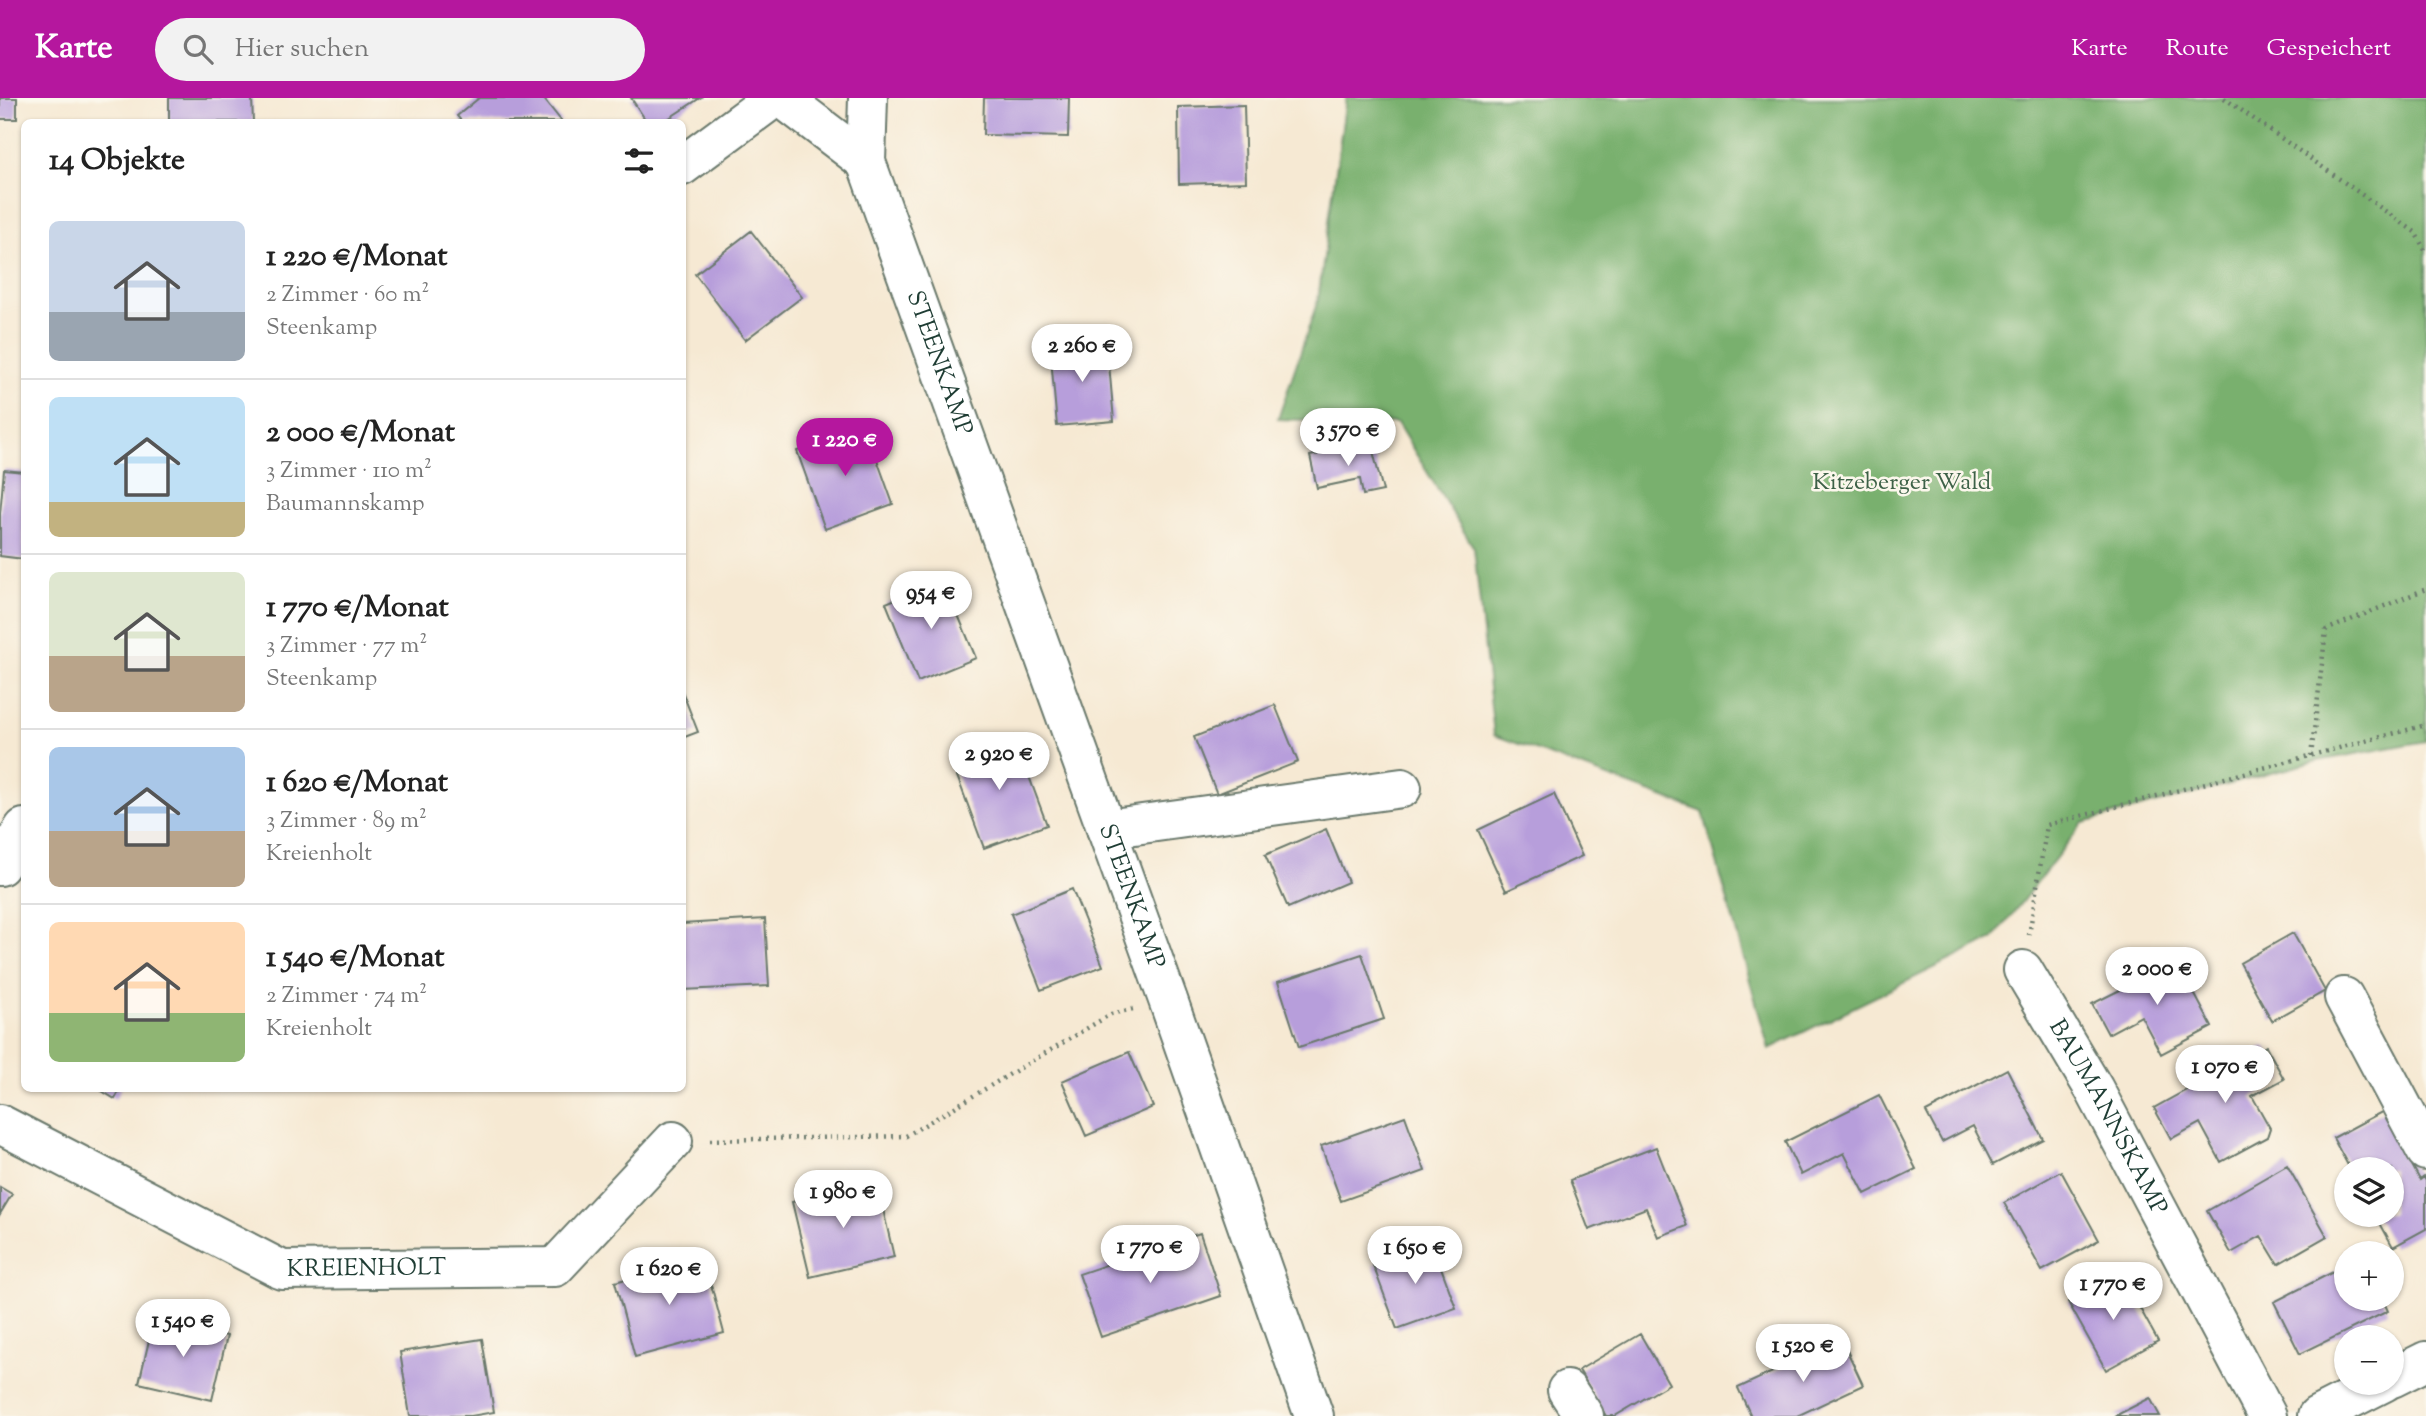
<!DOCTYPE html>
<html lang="de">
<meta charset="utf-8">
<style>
:root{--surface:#fff;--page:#f2f2f2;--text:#222;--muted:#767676;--line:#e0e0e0;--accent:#b5179e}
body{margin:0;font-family:"Sorts Mill Goudy",serif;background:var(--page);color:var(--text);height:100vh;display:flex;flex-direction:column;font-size:26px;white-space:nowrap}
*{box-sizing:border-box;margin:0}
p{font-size:23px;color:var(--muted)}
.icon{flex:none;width:38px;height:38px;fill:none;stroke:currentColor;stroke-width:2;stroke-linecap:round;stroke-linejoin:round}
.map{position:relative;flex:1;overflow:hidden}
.panel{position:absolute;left:21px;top:21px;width:665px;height:973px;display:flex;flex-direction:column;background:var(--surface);border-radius:10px;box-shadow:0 2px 5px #0004}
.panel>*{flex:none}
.tools{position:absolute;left:2334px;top:1059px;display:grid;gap:14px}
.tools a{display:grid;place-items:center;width:70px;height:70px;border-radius:50%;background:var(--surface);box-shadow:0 2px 5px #0004;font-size:35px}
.price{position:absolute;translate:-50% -60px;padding:0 16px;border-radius:24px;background:#fff;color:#222;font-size:23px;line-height:46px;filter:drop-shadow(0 2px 4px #0008)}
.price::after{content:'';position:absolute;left:50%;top:42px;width:21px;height:16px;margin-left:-10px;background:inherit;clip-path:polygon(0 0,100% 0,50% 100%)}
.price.active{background:var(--accent);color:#fff}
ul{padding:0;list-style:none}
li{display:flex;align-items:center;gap:21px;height:175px;padding:0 28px}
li+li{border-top:2px solid var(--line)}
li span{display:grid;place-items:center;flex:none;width:196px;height:140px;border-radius:10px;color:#555}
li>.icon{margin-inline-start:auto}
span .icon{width:84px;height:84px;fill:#fffc;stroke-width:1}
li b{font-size:30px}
h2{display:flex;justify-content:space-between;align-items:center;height:84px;padding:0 28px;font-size:30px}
header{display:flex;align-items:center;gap:42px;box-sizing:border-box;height:98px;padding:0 35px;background:var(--accent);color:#fff}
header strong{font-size:33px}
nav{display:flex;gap:38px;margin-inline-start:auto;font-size:24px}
.search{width:490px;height:63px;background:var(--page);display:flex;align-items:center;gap:18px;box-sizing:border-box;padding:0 24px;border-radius:38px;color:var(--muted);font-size:26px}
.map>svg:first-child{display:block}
</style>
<header>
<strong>Karte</strong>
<div class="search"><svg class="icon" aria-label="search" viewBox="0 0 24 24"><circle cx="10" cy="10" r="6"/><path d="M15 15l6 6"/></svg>Hier suchen</div>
<nav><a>Karte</a><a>Route</a><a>Gespeichert</a></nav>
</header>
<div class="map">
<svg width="2426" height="1318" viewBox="0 0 2426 1318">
<rect width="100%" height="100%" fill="#fbf7ec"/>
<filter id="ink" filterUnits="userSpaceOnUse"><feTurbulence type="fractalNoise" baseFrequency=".0143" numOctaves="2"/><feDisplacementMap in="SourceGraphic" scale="14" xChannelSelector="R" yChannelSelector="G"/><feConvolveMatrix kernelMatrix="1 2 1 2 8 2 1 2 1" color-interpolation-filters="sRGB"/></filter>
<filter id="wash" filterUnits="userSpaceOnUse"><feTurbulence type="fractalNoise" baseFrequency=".00686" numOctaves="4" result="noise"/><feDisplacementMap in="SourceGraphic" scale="28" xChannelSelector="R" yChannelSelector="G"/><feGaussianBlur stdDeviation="1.57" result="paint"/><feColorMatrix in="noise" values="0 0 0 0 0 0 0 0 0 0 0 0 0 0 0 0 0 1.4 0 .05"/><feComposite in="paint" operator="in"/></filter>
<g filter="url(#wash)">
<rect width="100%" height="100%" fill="#f6e9d3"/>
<path fill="#79b06e" stroke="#4c7651" stroke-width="2" d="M1346,0H2426V643L2317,663L2083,725L1993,841L1769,951L1703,714L1494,637L1474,450L1397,325L1278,321L1318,202Z"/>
<g id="blocks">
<path fill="#b79edb" d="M0,0H17V21H0Z
M169,0H252L253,24H169Z
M479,0H543L562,24H462L457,18Z
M631,0H700L663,24H647Z
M984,0H1069L1068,39L983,37Z
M1244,7L1246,84L1179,86L1178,9Z
M751,133L802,199L745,242L695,176Z
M1107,243L1114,323L1057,328L1050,248Z
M865,328L893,406L825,431L797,353Z
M1371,345L1383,393L1363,397L1360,381L1317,390L1310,358Z
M4,372L24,374V461L0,458V416Z
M943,481L976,560L918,584L886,505Z
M682,593L698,634L682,640Z
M1275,607L1298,664L1217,696L1194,639Z
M1014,638L1047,727L984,750L951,662Z
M1554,696L1582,758L1506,793L1478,732Z
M1326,731L1348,784L1288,810L1265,757Z
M1072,791L1103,868L1041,892L1011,816Z
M765,821L769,888L682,892V826Z
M2293,835L2325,893L2272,923L2240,865Z
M1362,856L1384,921L1299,949L1278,884Z
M2175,859L2212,929L2161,956L2141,918L2108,936L2092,906L2126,889L2124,886Z
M2266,948L2284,981L2252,998L2270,1030L2267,1039L2221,1064L2200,1025L2171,1041L2154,1010Z
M1129,954L1153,1009L1086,1038L1062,983Z
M2007,971L2043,1041L1993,1067L1973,1028L1942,1044L1926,1014Z
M97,990H121L115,1001Z
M1879,997L1916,1071L1865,1096L1844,1055L1801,1077L1785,1044Z
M2389,1010L2406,1042L2400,1045L2420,1082L2424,1079L2426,1083V1131L2393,1149L2375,1116H2392V1071H2350L2333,1040Z
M1405,1018L1425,1073L1341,1103L1321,1048Z
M1656,1049L1687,1128L1658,1139L1646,1110L1589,1132L1570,1082Z
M2287,1067L2327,1138L2278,1166L2261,1138L2231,1155L2207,1113Z
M2061,1073L2099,1142L2042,1173L2004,1105Z
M877,1085L894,1159L810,1179L792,1104Z
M0,1089L12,1096L0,1116Z
M1200,1135L1221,1198L1101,1239L1079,1176Z
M1432,1145L1456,1210L1397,1231L1373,1167Z
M704,1160L724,1235L635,1259L615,1184Z
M2347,1167V1200H2382L2388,1213L2300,1256L2274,1204Z
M2121,1176L2158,1243L2106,1272L2068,1204Z
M154,1221L227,1238L212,1302L139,1285Z
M1640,1236L1669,1286L1615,1318H1606L1579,1272Z
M482,1241L494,1314L471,1318H410L400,1254Z
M1842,1242L1863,1287L1797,1318H1751L1738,1290Z
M2150,1300L2160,1318H2115Z"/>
</g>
</g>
<g filter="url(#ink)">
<use href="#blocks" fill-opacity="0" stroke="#6a796c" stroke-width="2"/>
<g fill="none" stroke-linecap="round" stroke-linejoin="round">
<defs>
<g id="minor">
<path d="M782,0L866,64"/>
<path id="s1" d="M868,0L866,64L1168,902L1314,1318"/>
<path d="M682,68L774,0"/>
<path d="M1106,731L1402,690"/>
<path d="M0,768L24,730"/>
<path id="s2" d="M2023,872L2094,991L2267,1318"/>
<path d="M2344,899L2426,1053"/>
<path id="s3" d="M0,1026L282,1172L555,1169L673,1043"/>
<path d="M2392,1280L2426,1263"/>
<path d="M1567,1292L1584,1318"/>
<path d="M2317,1318L2384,1284"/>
</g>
</defs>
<use href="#minor" stroke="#6a796c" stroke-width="42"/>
<path stroke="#6a796c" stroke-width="4.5" stroke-dasharray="2 5" stroke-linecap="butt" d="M2224,0L2415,134L2426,154
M2311,658L2326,532L2426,491
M2029,837L2047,727L2426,627
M710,1042L906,1038L1111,916L1133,911"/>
<use href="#minor" stroke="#fff" stroke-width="38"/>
</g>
</g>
<g text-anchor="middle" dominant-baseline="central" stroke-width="5" stroke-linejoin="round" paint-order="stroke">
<g font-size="24" fill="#1f3d34" stroke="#fbf7ec">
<text stroke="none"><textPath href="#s1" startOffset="278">STEENKAMP</textPath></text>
<text stroke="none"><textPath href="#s1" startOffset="845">STEENKAMP</textPath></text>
<text stroke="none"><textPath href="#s2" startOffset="170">BAUMANNSKAMP</textPath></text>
<text stroke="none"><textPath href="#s3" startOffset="402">KREIENHOLT</textPath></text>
</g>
<g font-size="24" fill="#3d6147" stroke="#fbf7ec">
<text x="1902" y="385">Kitzeberger Wald</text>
</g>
</g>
</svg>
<div class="tools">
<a><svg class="icon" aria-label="layers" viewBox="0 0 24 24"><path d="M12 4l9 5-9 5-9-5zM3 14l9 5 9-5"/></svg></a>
<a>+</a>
<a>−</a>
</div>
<b class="price" style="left:1082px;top:286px">2 260 €</b>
<b class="price" style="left:1348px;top:370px">3 570 €</b>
<b class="price active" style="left:845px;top:380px">1 220 €</b>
<b class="price" style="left:931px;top:533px">954 €</b>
<b class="price" style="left:999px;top:694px">2 920 €</b>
<b class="price" style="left:2157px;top:909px">2 000 €</b>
<b class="price" style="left:2225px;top:1007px">1 070 €</b>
<b class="price" style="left:843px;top:1132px">1 980 €</b>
<b class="price" style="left:1150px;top:1187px">1 770 €</b>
<b class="price" style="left:1415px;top:1188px">1 650 €</b>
<b class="price" style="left:669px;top:1209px">1 620 €</b>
<b class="price" style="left:2113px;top:1224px">1 770 €</b>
<b class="price" style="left:183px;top:1261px">1 540 €</b>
<b class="price" style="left:1803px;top:1286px">1 520 €</b>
<section class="panel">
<h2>14 Objekte<svg class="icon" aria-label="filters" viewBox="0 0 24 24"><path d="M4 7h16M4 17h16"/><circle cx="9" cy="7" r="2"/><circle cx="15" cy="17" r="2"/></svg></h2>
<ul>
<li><span style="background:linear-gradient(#c9d6e8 65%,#9aa5b1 0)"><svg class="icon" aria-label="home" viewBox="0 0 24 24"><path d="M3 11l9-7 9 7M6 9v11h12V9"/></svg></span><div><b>1 220 €/Monat</b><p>2 Zimmer · 60 m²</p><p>Steenkamp</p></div></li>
<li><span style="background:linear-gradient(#bfe0f5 75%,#c2b280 0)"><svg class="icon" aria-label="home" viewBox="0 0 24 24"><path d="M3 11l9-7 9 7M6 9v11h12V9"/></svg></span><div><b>2 000 €/Monat</b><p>3 Zimmer · 110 m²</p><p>Baumannskamp</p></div></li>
<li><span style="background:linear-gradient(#dfe7d0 60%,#b9a48a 0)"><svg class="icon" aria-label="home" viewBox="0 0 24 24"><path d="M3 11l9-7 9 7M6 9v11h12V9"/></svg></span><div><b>1 770 €/Monat</b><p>3 Zimmer · 77 m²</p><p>Steenkamp</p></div></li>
<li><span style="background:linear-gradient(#a9c7e8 60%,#b9a48a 0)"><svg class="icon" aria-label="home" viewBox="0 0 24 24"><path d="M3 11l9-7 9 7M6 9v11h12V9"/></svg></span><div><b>1 620 €/Monat</b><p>3 Zimmer · 89 m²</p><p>Kreienholt</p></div></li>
<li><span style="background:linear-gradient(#ffd9b3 65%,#8fb573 0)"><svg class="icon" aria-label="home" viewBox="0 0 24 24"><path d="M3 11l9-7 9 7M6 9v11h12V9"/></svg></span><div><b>1 540 €/Monat</b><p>2 Zimmer · 74 m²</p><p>Kreienholt</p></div></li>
</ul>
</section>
</div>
